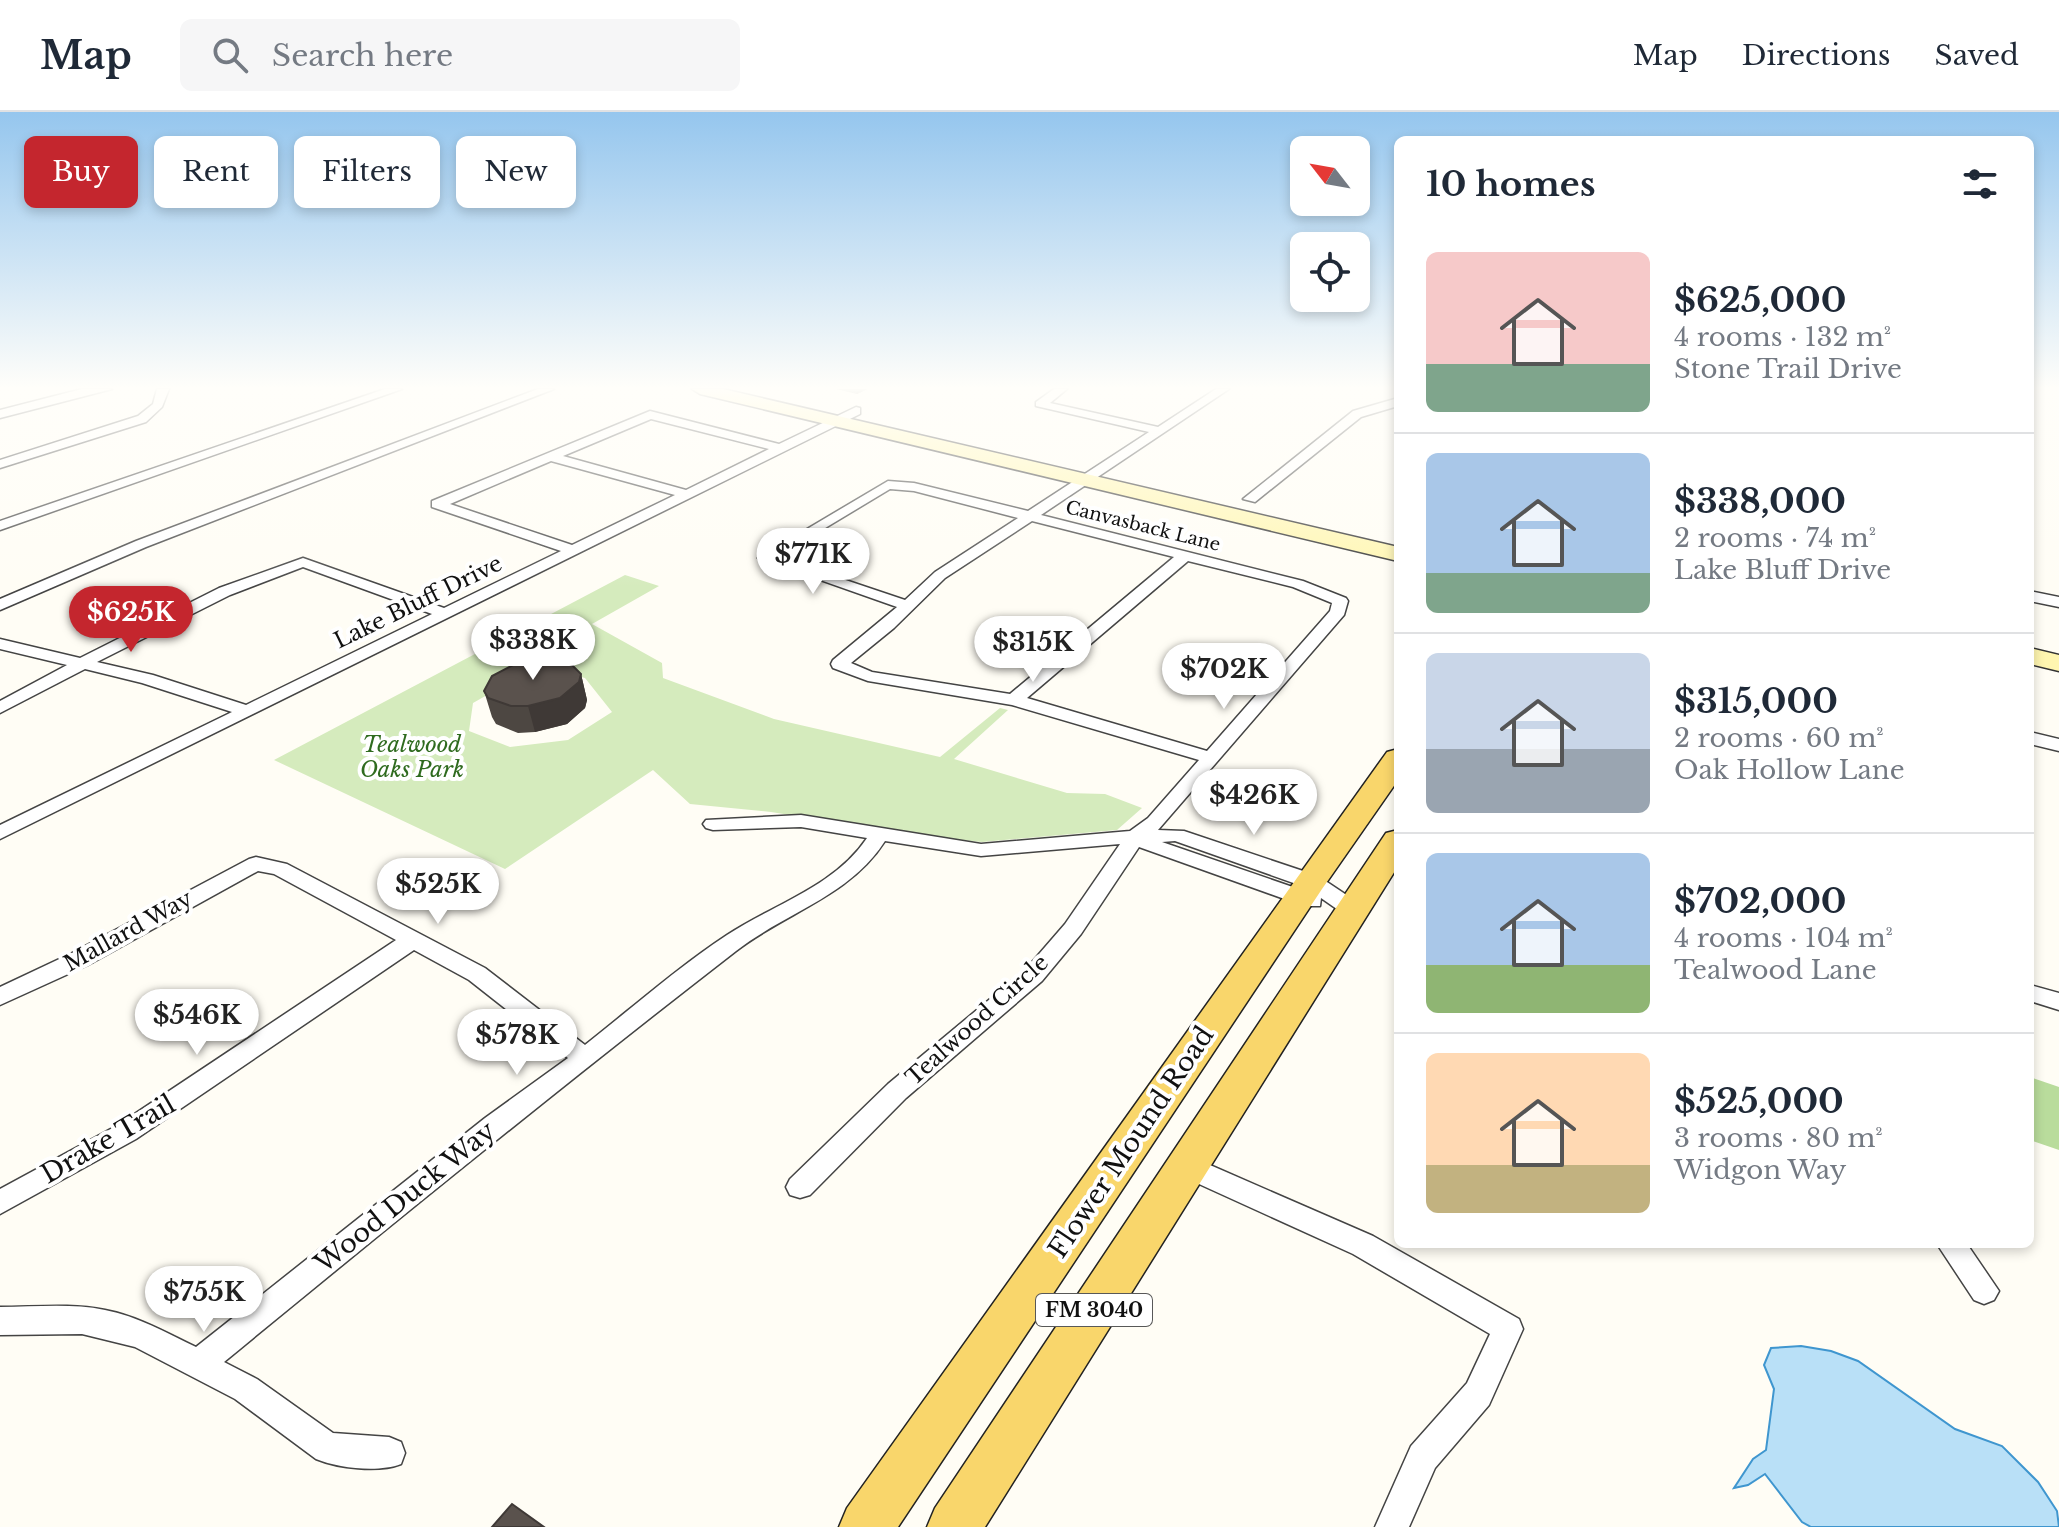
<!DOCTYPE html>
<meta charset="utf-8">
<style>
:root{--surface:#fff;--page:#f6f6f7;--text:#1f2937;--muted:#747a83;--line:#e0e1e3;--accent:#c4262e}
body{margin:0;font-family:"Libre Baskerville",serif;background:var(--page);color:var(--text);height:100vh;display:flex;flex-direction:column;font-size:30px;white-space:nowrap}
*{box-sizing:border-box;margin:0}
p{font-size:26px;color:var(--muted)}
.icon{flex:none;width:44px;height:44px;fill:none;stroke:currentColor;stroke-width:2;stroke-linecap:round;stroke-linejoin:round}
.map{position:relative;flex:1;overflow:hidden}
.drawer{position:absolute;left:1394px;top:24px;width:640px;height:1112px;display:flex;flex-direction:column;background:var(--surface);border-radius:12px;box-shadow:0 4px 12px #0003}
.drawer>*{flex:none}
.guide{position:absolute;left:24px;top:24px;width:760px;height:72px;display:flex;gap:16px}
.needle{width:52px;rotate:301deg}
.fabs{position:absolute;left:1290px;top:24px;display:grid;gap:16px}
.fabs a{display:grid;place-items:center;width:80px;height:80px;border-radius:12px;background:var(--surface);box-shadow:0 4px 12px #0003;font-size:40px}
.price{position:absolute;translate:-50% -68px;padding:0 18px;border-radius:28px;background:#fff;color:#222;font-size:26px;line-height:52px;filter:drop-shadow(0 2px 4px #0008)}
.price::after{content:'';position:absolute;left:50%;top:48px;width:24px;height:18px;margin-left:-12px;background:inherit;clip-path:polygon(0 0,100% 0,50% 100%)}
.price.current{background:var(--accent);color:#fff}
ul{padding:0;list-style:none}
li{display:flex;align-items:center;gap:24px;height:200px;padding:0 32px}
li+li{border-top:2px solid var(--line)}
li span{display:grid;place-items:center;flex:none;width:224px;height:160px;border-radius:12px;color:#555}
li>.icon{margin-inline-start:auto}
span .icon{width:96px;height:96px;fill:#fffc;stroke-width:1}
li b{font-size:34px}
h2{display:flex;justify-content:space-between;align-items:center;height:96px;padding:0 32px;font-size:34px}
.pill{padding:0 28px;border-radius:12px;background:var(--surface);box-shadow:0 4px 12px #0003;font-size:28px;line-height:72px}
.pill.current{background:var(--accent);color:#fff}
header{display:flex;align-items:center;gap:48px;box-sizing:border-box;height:112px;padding:0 40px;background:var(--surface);border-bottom:2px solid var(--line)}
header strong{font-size:38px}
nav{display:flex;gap:44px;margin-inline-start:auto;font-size:28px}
.search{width:560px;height:72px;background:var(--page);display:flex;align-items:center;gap:20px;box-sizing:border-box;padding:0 28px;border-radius:12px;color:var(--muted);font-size:30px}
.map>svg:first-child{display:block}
</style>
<header>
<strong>Map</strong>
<div class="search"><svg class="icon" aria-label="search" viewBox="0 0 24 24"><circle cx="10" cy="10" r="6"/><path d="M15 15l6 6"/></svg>Search here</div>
<nav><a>Map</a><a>Directions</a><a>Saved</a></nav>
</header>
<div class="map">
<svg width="2059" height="1415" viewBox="0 0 2059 1415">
<rect width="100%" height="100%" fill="#fffdf5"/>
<path fill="#d5ebbd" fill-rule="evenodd" d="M625,463L659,474L592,512L662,551L663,566L774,607L940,645L1000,596L1008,598L954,647L1067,681L1105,682L1142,696L1117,718L982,730L930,725L771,700L690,692L653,658L505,757L274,648ZM559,559L585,566L612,600L568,628L510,635L469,619L473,591L517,566Z"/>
<path fill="#b9dc9c" d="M2030,965L2059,975V1038L2030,1028Z"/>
<path fill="#b9e0f7" stroke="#3f96cf" stroke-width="2" d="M1801,1234L1831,1239L1858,1249L1955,1317L2002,1334L2038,1370L2057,1399L2059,1415H1811L1802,1410L1765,1362L1748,1373L1734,1376L1753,1347L1766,1338L1774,1277L1764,1253L1771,1236Z"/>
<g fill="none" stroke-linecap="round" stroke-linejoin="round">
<defs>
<path id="street" d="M82,277H112L0,306V298Z
M157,277H169L162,295L146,310L0,356V348L138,304L153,292Z
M385,277H402L0,418V409Z
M538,277H554L146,435L0,498V487L136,429Z
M1054,277H1067L1050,291L1158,315L1216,277H1229L1041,403L1303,469L1346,486L1348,489L1344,503L1158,718L1184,719L1318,764L1360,792L1363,797L1360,802H1344L1321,786L1320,794H1304L1139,735L1081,822L1042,869L906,986L810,1083L800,1086L790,1083L786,1075L790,1067L888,972L1026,857L1065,812L1120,732L981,744L885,729C849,785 786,800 736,839C563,973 393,1111 224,1250L257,1267L333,1321L389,1325L401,1330L405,1341L401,1352C378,1361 338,1356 316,1347L235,1287L135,1235L82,1222L0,1223V1195C35,1195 71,1191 105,1198C137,1204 167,1221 196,1235L485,1006L568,946L469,868L414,838L136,1027L0,1102V1077L118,1013L396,828L274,762L258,759L88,853L0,893V875L72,841L249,747L256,745L287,752L485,856L585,933C632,896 677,856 727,823C774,792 834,775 867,726L801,715L713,718L706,716L703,712L706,708L801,703L981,732L1130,719L1148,706L1199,648L1012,593L868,569L833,556L831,552L833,548L897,495L758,446L888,369L914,371L1028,399L1149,320L1036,294V290ZM890,377L914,379L1018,406L935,460L905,488L777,445ZM1032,409L1174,445L1010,582L872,560L851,551L894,516L945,466ZM1188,449L1293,475L1332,491L1330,499L1207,639L1027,586ZM1175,729L1302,774L1316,783L1162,730Z
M1398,286V294L1361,305L1255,390L1243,387L1353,299Z
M856,295L860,296V302L0,727V713L232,600L142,571L85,557L0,601V589L67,553L0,537V527L80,546L219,476L303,446L444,496L561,439L432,395V389L650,299L779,332ZM651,307L769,337L686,378L563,344ZM551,349L675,383L572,433L450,392ZM303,455L432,502L246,593L153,563L97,550L230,483Z
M2030,479L2059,485V495L2030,489Z
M2030,620L2059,627V639L2030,632Z
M2030,873L2059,881V898L2030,889Z
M1187,1043L1373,1124L1519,1207L1523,1217L1489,1293L1435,1356L1409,1415H1375L1411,1334L1467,1271L1490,1222L1353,1142L1177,1062L1174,1054L1177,1046Z
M1937,1132H1967L1999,1179L1994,1188L1984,1192L1974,1188Z"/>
<path id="secondary" d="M692,277H723L1398,435V449L700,282Z
M2030,536L2059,543V559L2030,552Z"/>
<path id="primary" d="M1398,637V668L1322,777L898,1415H839L847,1396L1387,640Z
M1398,718V754L985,1415H927L935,1396L1386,721Z"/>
</defs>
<use href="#street" stroke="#444" stroke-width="3"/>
<use href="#secondary" stroke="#333" stroke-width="3"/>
<use href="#primary" stroke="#222" stroke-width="3"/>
<use href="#street" fill="#fff" fill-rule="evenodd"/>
<use href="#secondary" fill="#fff6b0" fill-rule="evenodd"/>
<use href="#primary" fill="#f9d66b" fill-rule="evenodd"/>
</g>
<path fill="#4d4742" d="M836,277H867L857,282Z
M581,562L587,588L585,596L567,612L535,620L518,621L496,612L492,605L484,579Z"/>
<path fill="#3f3936" d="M857,277H867L857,282Z
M581,562L587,588L585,596L567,612L535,620L528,594Z"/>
<path fill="#5a524d" stroke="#3f3936" stroke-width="2" d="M544,546L569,550L581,562L579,570L560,586L528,594H511L488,586L484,579L492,564L515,552Z
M512,1392L544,1415H492Z"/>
<linearGradient id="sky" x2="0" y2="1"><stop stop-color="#95c6ee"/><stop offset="0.58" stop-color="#fffefa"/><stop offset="1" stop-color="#fffefa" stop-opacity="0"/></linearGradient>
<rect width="2059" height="475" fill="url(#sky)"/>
<g text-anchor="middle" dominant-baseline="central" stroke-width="8" stroke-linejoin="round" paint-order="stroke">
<g font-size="18" fill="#111" stroke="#fff">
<text transform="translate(1143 414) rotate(14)">Canvasback Lane</text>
</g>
<rect fill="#fff" stroke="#585858" stroke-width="2" x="1036" y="1182" width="116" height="32" rx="6"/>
<g font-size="20" font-weight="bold" fill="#111">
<text x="1094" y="1198">FM 3040</text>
</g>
<g font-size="22" fill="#111" stroke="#fff">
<text transform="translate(418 490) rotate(-26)">Lake Bluff Drive</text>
<text transform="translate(128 819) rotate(-29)">Mallard Way</text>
<text transform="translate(977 908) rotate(-42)">Tealwood Circle</text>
</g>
<g font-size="22" font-style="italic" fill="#2f6b1f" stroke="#fff">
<text x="412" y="632">Tealwood<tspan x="412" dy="25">Oaks Park</tspan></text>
</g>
<g font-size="26" fill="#111" stroke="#fff">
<text transform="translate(108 1027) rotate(-30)">Drake Trail</text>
<text transform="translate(1131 1030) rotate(-56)">Flower Mound Road</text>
<text transform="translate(405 1085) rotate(-39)">Wood Duck Way</text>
</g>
</g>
</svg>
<div class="fabs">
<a><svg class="needle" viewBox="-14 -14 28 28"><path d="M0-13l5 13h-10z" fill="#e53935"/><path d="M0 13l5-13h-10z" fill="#747a83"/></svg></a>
<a><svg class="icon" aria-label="locate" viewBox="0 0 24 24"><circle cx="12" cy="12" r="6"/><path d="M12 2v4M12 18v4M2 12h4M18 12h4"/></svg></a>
</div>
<b class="price" style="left:813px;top:484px">$771K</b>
<b class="price current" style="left:131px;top:542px">$625K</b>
<b class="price" style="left:533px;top:570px">$338K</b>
<b class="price" style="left:1033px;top:572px">$315K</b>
<b class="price" style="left:1224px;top:599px">$702K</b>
<b class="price" style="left:1254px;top:725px">$426K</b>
<b class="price" style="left:438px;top:814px">$525K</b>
<b class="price" style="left:197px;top:945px">$546K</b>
<b class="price" style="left:517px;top:965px">$578K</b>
<b class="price" style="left:204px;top:1222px">$755K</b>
<div class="guide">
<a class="pill current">Buy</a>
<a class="pill">Rent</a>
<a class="pill">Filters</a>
<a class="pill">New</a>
</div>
<section class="drawer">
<h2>10 homes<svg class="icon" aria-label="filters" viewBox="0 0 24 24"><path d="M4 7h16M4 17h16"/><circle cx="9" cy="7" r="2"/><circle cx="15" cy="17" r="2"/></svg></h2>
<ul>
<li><span style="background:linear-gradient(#f6c9c9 70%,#7fa58c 0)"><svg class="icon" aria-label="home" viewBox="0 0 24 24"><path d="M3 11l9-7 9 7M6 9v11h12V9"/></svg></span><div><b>$625,000</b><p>4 rooms · 132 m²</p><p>Stone Trail Drive</p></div></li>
<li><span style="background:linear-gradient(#a9c7e8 75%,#7fa58c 0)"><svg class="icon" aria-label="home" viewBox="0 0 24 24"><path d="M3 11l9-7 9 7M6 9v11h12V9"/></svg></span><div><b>$338,000</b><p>2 rooms · 74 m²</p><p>Lake Bluff Drive</p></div></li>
<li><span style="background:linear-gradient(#c9d6e8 60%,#9aa5b1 0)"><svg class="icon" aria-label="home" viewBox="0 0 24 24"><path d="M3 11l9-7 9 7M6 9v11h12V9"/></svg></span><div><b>$315,000</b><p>2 rooms · 60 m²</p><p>Oak Hollow Lane</p></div></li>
<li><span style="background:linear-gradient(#a9c7e8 70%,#8fb573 0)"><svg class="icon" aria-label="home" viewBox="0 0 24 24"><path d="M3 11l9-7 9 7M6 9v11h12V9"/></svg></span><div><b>$702,000</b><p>4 rooms · 104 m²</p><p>Tealwood Lane</p></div></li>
<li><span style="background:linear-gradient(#ffd9b3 70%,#c2b280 0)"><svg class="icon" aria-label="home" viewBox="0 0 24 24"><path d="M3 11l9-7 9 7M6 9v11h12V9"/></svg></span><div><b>$525,000</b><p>3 rooms · 80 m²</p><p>Widgon Way</p></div></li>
</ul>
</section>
</div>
